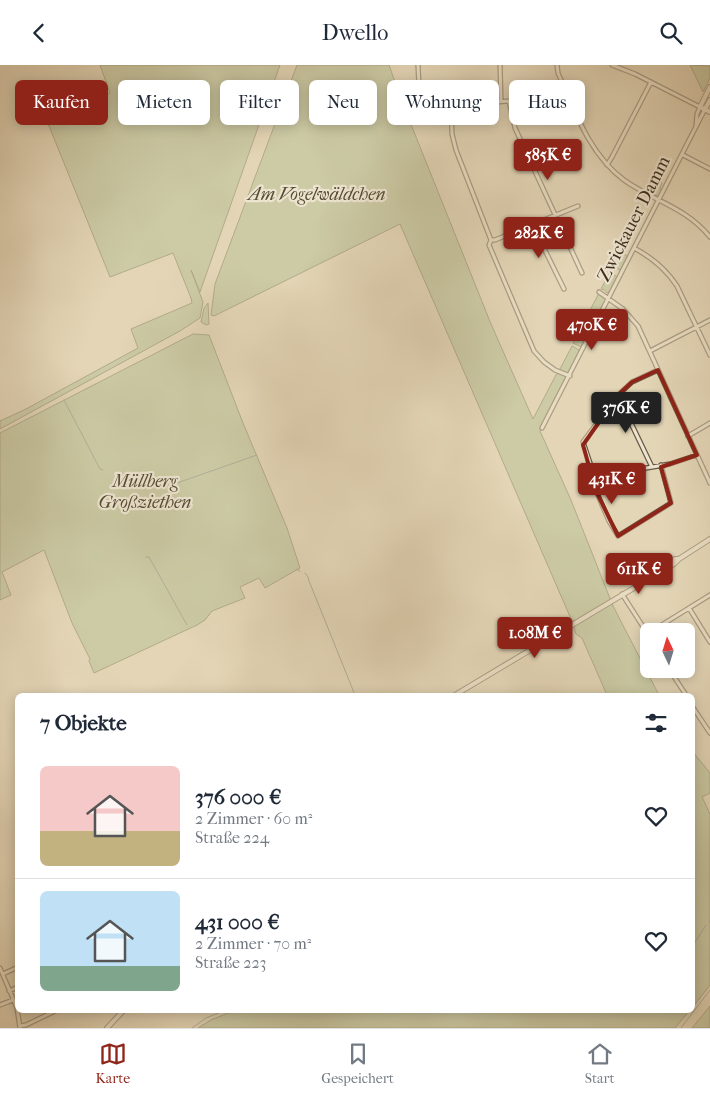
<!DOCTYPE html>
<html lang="de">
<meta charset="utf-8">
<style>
:root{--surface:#fff;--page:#f2f2f3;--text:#1f2937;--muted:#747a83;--line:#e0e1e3;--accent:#8f2418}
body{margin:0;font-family:"IM FELL French Canon",serif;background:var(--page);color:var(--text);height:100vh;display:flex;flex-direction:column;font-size:19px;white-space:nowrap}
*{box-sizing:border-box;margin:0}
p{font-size:16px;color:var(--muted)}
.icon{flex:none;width:28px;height:28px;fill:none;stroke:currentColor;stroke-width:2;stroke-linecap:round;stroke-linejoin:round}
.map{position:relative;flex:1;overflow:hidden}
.sheet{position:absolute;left:15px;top:628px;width:680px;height:320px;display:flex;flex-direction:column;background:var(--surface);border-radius:8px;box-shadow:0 2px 12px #0003}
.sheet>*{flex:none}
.guide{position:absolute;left:15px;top:15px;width:680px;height:45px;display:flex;gap:10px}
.needle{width:32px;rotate:356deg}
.buttons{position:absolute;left:640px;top:558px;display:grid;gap:10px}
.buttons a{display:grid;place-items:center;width:55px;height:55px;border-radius:8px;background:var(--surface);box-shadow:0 2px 12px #0003;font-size:25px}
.price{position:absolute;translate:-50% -42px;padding:0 11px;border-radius:5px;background:var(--accent);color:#fff;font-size:16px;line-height:32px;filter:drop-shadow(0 1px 2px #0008)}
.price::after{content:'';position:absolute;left:50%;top:30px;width:15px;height:11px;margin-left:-8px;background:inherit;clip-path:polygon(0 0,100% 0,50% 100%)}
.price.active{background:#222;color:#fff}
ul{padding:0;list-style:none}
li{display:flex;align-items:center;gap:15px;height:125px;padding:0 25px}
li+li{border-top:1px solid var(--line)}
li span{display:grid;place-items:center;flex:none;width:140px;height:100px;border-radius:8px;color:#555}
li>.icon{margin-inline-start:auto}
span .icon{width:60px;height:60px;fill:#fffc;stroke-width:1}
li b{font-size:21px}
h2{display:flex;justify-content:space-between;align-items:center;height:60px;padding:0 25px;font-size:21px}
.tag{padding:0 18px;border-radius:8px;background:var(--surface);box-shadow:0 2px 12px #0003;font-size:18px;line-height:45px}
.tag.active{background:var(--accent);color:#fff}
header{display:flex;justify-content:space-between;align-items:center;height:65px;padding:0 25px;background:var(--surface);font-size:22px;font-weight:600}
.menu{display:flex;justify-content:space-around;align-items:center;height:70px;border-top:1px solid var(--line);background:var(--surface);font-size:14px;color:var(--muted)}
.menu a{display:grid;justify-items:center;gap:2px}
.menu .active{color:var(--accent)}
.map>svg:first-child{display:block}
</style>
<header><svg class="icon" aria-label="back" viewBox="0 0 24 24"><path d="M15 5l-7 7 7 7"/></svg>Dwello<svg class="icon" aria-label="search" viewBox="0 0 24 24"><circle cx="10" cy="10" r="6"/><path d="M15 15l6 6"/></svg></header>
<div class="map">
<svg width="710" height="963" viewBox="0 0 710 963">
<rect width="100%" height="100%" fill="#e3d6b6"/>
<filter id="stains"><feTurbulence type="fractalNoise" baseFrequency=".004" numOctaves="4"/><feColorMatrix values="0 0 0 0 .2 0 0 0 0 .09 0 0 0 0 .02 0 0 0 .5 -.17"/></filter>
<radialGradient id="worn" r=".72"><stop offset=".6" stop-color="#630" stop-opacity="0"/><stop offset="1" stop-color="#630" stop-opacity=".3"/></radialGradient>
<path fill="#afbf92" stroke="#767756" d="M100,0H280L200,227L191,205L203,237L200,253L180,266L0,364V356L26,344L138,283L131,264L192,238L191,233L173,188L110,212L47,56L110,28Z
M297,0H389L404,42L491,259L533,354L557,308L568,312L540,366L571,435L613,541L659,630H607L582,573L576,569L571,554L400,159L214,251L211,250L215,219Z
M690,0L710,1V13L703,27Z
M658,114L662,118L660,123L661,129L658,131L651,128Z
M621,187L627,191L621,205L615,203L613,205Z
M611,205L612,208L617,212L611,225L607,228L605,225L601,224Z
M599,228L607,235L597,254L588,249Z
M208,238L209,259L206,260L201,257L204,243Z
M587,252L594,256L581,282L573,278Z
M193,269L209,270L243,358L287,463L300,503L265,523L259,513L240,522L245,533L212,546L205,555L197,560L94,608L89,596L90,594L72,558L44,485L2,507L11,530L0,535V368Z
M572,281L581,286L570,306L566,308L559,306Z
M693,687L710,708V728L702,732L710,749V920L693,942Z
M710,941V963H692Z
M274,945H690L675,963H198L211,955L228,948Z"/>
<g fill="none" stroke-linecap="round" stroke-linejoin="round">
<path stroke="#728276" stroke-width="1" d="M64,335L100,404L103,405
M175,416L177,418L257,390
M146,492H149L187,560
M296,504L300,506
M305,508L308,512L309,516L355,630
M709,857L710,855
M692,882L706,860
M192,963L206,953L226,945
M681,963L710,925"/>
<defs>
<path id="minor" d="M418,0L420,42
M500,0L501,36
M557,0L558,8C575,46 589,89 624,115C653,136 686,142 710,172
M612,0L635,9L700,42L697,49L696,61
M451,40L452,69L456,85L491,175L489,180L534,286L544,297L555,305L570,311
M407,44L509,36L515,63L582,208
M683,90L710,104
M607,100L612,92L651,17
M532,159L564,224
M491,175H495L578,141
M634,183C653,193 666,204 677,221L710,290
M599,227L623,244L638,261L710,418
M650,286L710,255
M658,305L632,317L618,330L583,377L593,407V417L596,426L609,456L618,471L671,438L661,400
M618,331L652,402
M542,363L705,44
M688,371L710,358
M593,412L670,399L697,390
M622,529L649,571
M689,543L710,577
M652,566L710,530
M669,604L686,630
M692,641L710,668
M0,903L17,943L20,963
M3,909L18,902
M9,926L18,922
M0,940L13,935
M20,961L26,960L57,945"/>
<path id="tertiary" d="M710,22L700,42L710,47
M705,44L710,35
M670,499L675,494H679L710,474
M455,630L674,499L679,494
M107,963L124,945"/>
</defs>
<use href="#minor" stroke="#675942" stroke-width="5.5"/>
<use href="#tertiary" stroke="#675942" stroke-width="6"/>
<use href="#minor" stroke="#ede4d0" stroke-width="3"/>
<use href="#tertiary" stroke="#ede4d0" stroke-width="4"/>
</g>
<path d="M0 0H710V963H0ZM658,305L697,390L661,402L671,438L618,471L596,426L583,380L618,330L632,317Z" fill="#e3d6b6" fill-opacity=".55" fill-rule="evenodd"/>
<path fill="none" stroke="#8f2418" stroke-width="4" stroke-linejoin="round" d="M658,305L697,390L661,402L671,438L618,471L596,426L583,380L618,330L632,317Z"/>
<g text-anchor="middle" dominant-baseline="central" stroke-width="4.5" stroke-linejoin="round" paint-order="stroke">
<g font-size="18" font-style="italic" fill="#554c33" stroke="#ede4d0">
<text x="317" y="129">Am Vogelwäldchen</text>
<text x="145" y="416">Müllberg<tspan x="145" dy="21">Großziethen</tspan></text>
</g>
<g font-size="18" fill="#3e2f1b" stroke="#ede4d0">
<text transform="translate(634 154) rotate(-63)">Zwickauer Damm</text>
</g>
</g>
<rect width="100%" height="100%" filter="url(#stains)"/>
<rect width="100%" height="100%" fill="url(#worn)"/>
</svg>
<div class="buttons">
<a><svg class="needle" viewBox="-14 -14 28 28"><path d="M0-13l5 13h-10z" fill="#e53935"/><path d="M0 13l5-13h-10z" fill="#747a83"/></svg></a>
</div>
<b class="price" style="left:548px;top:116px">585K €</b>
<b class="price" style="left:539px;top:194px">282K €</b>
<b class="price" style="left:592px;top:286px">470K €</b>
<b class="price active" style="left:626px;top:369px">376K €</b>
<b class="price" style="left:612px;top:440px">431K €</b>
<b class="price" style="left:639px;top:530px">611K €</b>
<b class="price" style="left:535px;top:594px">1.08M €</b>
<div class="guide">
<a class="tag active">Kaufen</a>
<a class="tag">Mieten</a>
<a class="tag">Filter</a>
<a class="tag">Neu</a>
<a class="tag">Wohnung</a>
<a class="tag">Haus</a>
</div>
<section class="sheet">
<h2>7 Objekte<svg class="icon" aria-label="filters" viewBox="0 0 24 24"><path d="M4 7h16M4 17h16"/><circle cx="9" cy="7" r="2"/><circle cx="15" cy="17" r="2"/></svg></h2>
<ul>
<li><span style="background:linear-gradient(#f6c9c9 65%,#c2b280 0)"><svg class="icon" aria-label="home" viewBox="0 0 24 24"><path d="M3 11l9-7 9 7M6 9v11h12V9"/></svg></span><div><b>376 000 €</b><p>2 Zimmer · 60 m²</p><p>Straße 224</p></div><svg class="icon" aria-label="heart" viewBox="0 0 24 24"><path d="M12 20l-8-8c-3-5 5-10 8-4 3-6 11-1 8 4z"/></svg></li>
<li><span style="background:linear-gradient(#bfe0f5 75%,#7fa58c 0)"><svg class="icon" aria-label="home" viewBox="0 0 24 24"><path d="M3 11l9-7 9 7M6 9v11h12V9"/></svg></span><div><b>431 000 €</b><p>2 Zimmer · 70 m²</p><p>Straße 223</p></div><svg class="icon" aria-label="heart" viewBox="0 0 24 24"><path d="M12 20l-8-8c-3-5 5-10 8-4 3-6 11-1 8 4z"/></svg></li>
</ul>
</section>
</div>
<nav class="menu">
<a class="active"><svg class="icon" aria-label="map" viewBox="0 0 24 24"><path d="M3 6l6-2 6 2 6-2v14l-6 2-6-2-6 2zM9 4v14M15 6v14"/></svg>Karte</a>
<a><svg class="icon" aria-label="saved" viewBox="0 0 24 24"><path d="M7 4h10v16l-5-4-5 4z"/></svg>Gespeichert</a>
<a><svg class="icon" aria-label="home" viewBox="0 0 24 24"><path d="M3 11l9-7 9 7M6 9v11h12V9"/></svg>Start</a>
</nav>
